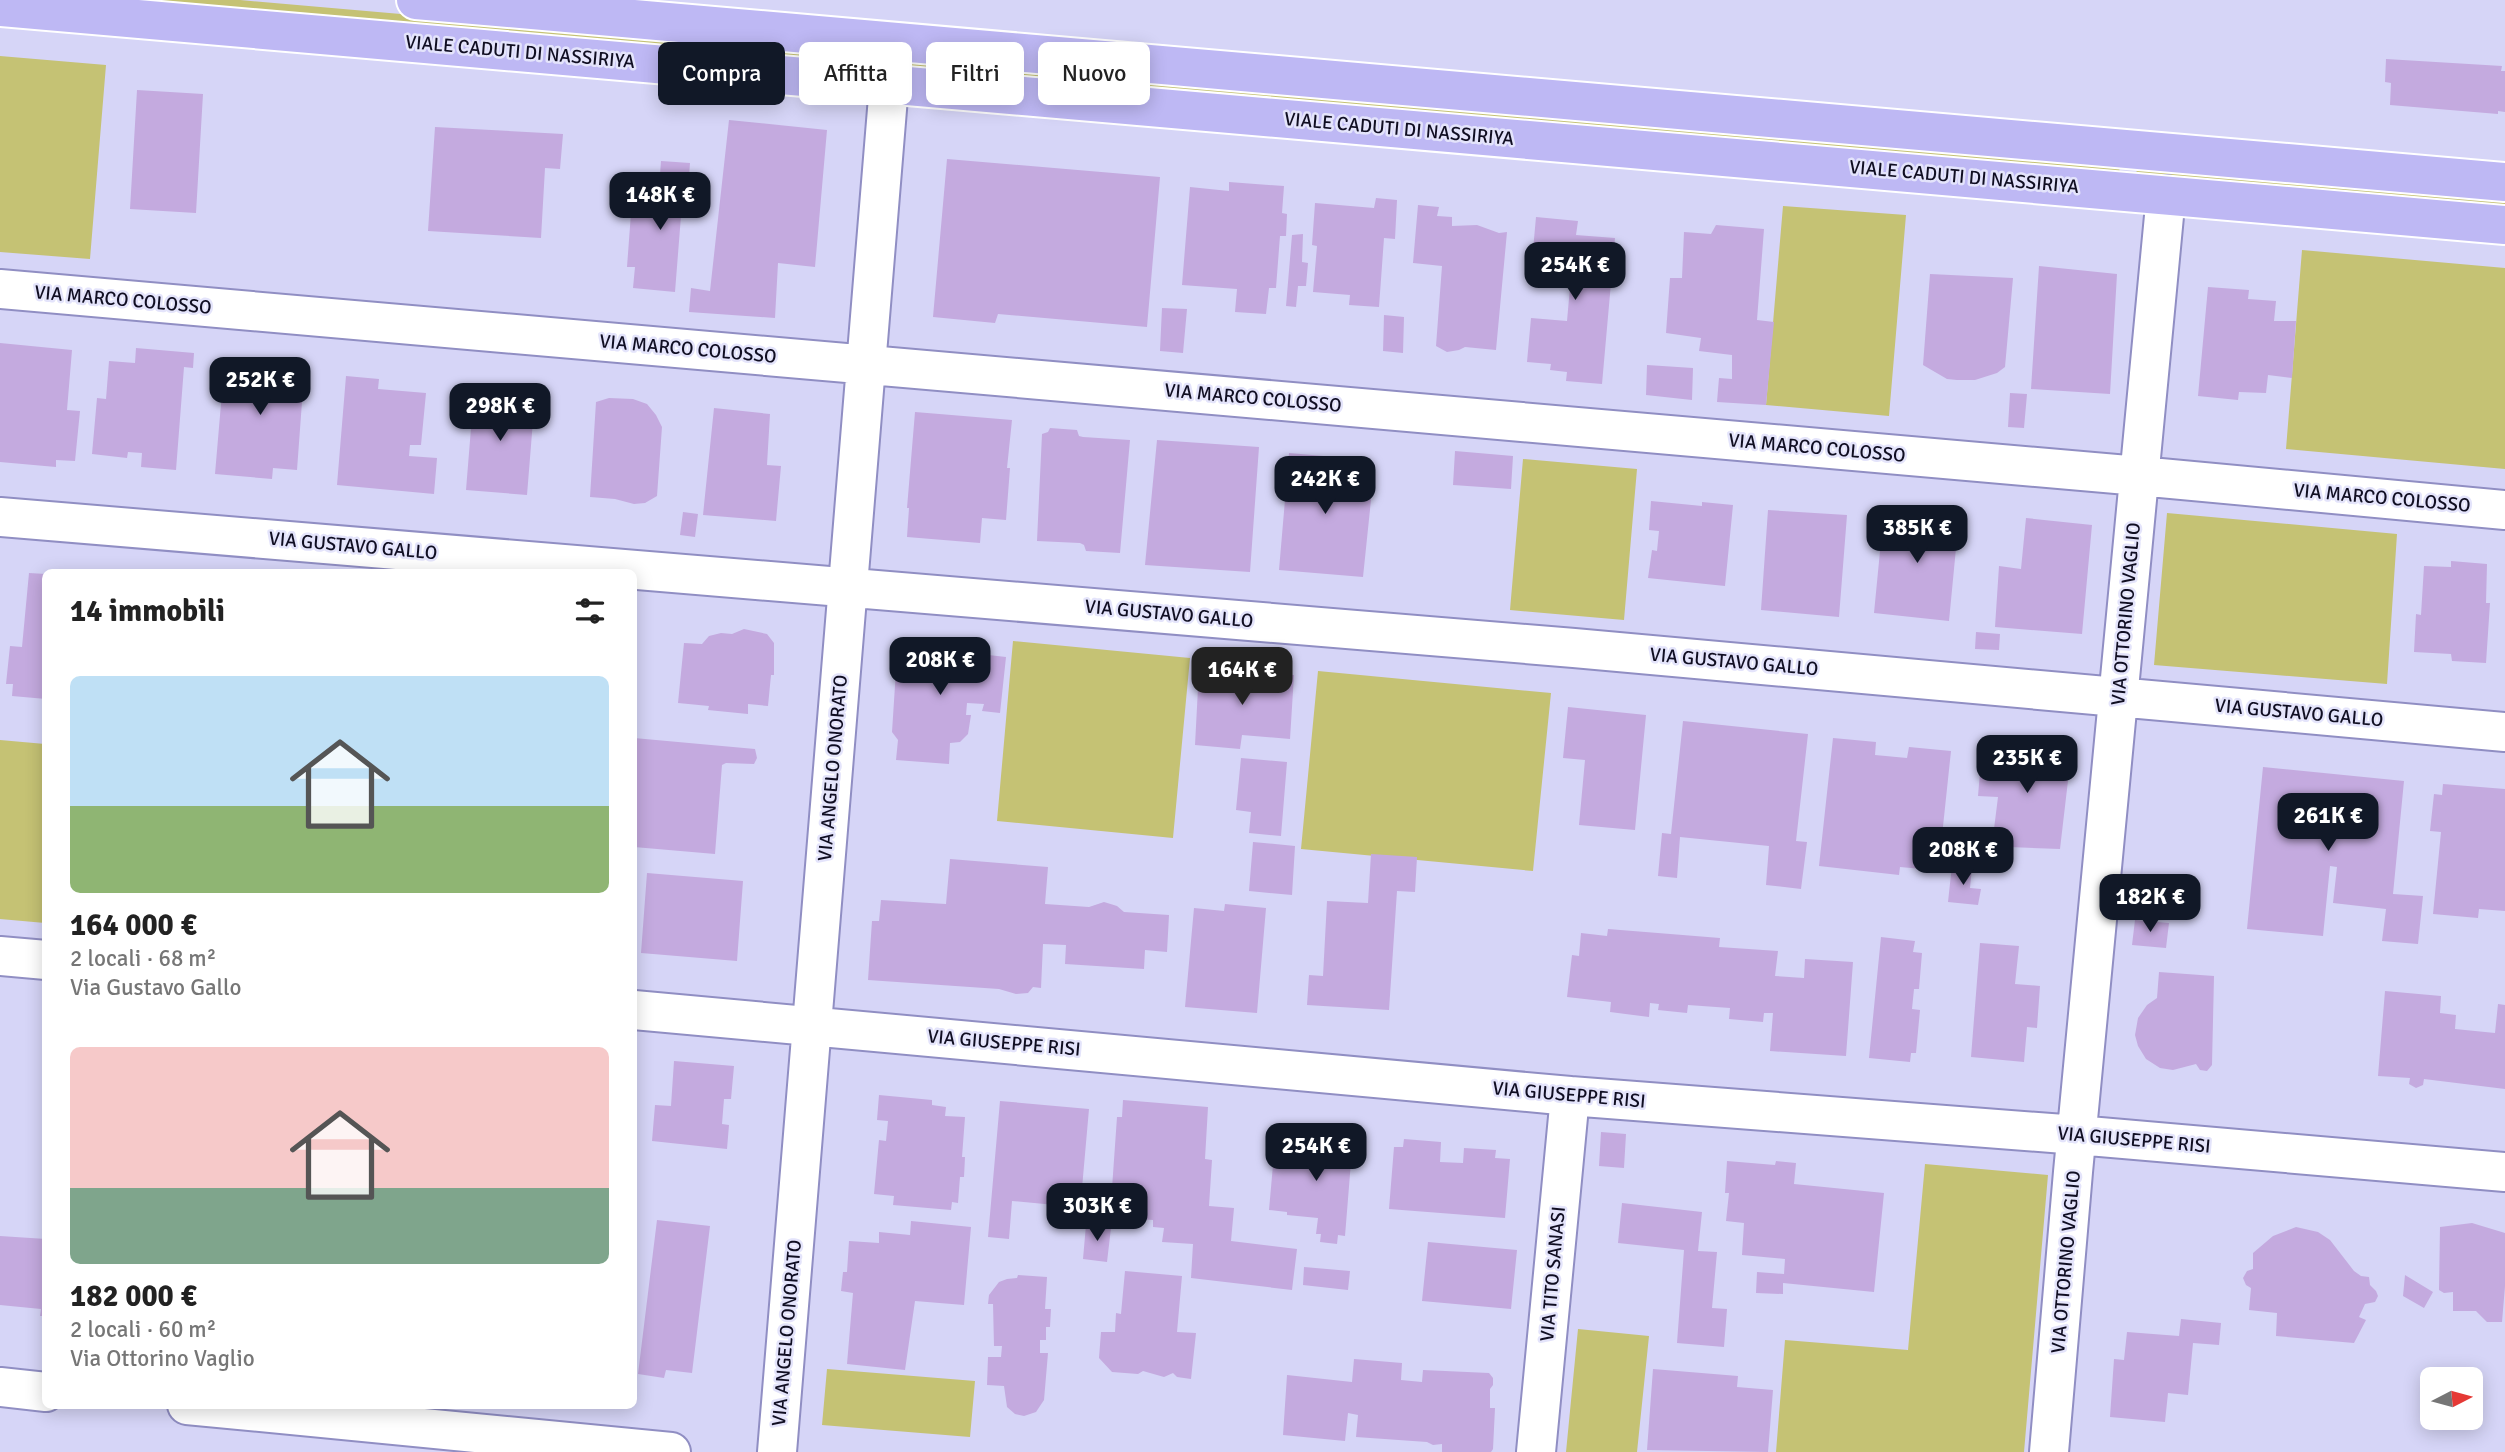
<!DOCTYPE html>
<html lang="it">
<meta charset="utf-8">
<style>
:root{--surface:#fff;--page:#f6f6f6;--text:#222;--muted:#767676;--accent:#111827}
body{margin:0;font-family:Signika,sans-serif;background:var(--page);color:var(--text);height:100vh;display:flex;flex-direction:column;font-size:26px;white-space:nowrap}
*{box-sizing:border-box;margin:0}
p{font-size:23px;color:var(--muted)}
.icon{flex:none;width:38px;height:38px;fill:none;stroke:currentColor;stroke-width:2;stroke-linecap:round;stroke-linejoin:round}
.map{position:relative;flex:1;overflow:hidden}
.side{position:absolute;left:42px;top:569px;width:595px;height:840px;display:flex;flex-direction:column;background:var(--surface);border-radius:10px;box-shadow:0 4px 18px #0003}
.side>*{flex:none}
.guide{position:absolute;left:658px;top:42px;width:665px;height:63px;display:flex;gap:14px}
.needle{width:46px;rotate:84deg}
.controls{position:absolute;left:2420px;top:1367px;display:grid;gap:14px}
.controls a{display:grid;place-items:center;width:63px;height:63px;border-radius:10px;background:var(--surface);box-shadow:0 4px 18px #0003;font-size:35px}
.price{position:absolute;translate:-50% -60px;padding:0 16px;border-radius:14px;background:var(--accent);color:#fff;font-size:23px;line-height:46px;filter:drop-shadow(0 2px 4px #0008)}
.price::after{content:'';position:absolute;left:50%;top:42px;width:21px;height:16px;margin-left:-10px;background:inherit;clip-path:polygon(0 0,100% 0,50% 100%)}
.price.active{background:#222;color:#fff}
ul{padding:0;list-style:none}
li{display:grid;align-content:center;gap:14px;height:371px;padding:0 28px}
li span{display:grid;place-items:center;height:217px;border-radius:10px;color:#555}
li>.icon{margin-inline-start:auto}
span .icon{width:126px;height:126px;fill:#fffc;stroke-width:1}
li b{font-size:30px}
h2{display:flex;justify-content:space-between;align-items:center;height:84px;padding:0 28px;font-size:30px}
.tag{padding:0 24px;border-radius:10px;background:var(--surface);box-shadow:0 4px 18px #0003;font-size:24px;line-height:63px}
.tag.active{background:var(--accent);color:#fff}
.map>svg:first-child{display:block}
</style>
<div class="map">
<svg width="2505" height="1452" viewBox="0 0 2505 1452">
<rect width="100%" height="100%" fill="#d6d5f7"/>
<path fill="#c5c274" d="M82,0H240L838,52L837,66Z
M857,54L2120,162L2119,177L856,69Z
M0,56L106,65L90,259L0,252Z
M2137,165L2505,197V212L2136,179Z
M1783,206L1906,215L1889,416L1766,405Z
M2302,250L2505,268V469L2286,449Z
M1523,459L1637,469L1624,620L1510,610Z
M2167,513L2397,534L2387,684L2154,665Z
M1013,641L1190,658L1173,838L997,821Z
M1318,671L1551,693L1533,871L1301,849Z
M0,740L45,744V923L0,919Z
M1925,1164L2048,1175L2024,1452H1776L1785,1340L1908,1350Z
M1578,1329L1649,1336L1637,1452H1566Z
M827,1369L975,1381L970,1437L822,1425Z"/>
<path fill="#c4aadf" d="M2386,59L2502,66L2501,71H2505V112L2498,111V114L2390,105L2391,83L2385,82Z
M137,90L203,94L196,213L130,209Z
M729,120L827,130L815,267L778,263L775,318L689,312L691,288L710,291Z
M435,127L563,134L560,169L545,168L541,238L428,231Z
M947,159L1160,177L1147,327L998,314L995,323L933,317Z
M661,161L690,163L686,217L681,216L675,292L633,288L635,267H627L631,213L657,215Z
M1229,182L1284,186L1282,213L1287,214L1286,236H1280L1276,288H1269L1266,314L1235,312L1237,289L1182,285L1190,187L1229,191Z
M1376,198L1397,200L1395,239L1384,238L1379,307L1349,305L1350,295L1313,292L1317,246L1312,245L1315,203L1374,208Z
M1418,205L1439,207L1437,216L1452,217V226L1477,225L1499,233L1507,232L1496,350L1465,347L1459,350L1447,352L1436,346L1442,266L1413,263Z
M1536,217L1578,221L1576,235L1615,238L1602,384L1566,381L1567,372L1550,370L1551,364L1527,362L1531,318L1567,321L1572,265L1532,261Z
M1716,225L1764,229L1757,320L1774,322L1766,405L1717,402L1719,378L1732,379V355L1699,351L1701,338L1666,333L1670,278H1682L1684,232L1711,234Z
M1303,234L1302,262L1308,263L1306,286H1298L1296,307L1286,306L1292,235Z
M2039,266L2117,274L2110,394L2031,389Z
M1930,274L2013,278L2005,367L1997,373L1975,380H1957L1947,379L1923,365Z
M2208,287L2249,290L2248,299L2276,301L2274,321H2296L2292,378L2268,375L2266,393L2239,392L2238,400L2198,396Z
M1162,308L1187,309L1183,353L1160,351Z
M1384,315L1404,317L1403,353L1383,351Z
M0,343L72,350L67,410L80,411L75,461L56,460V467L0,462Z
M136,348L194,353L193,368L184,367L176,470L141,467L142,453L128,452L127,458L92,454L97,398L106,399L109,361L135,363Z
M225,357L262,360L261,374H268L269,358L305,361L297,470L273,468L272,479L215,474Z
M1647,365L1693,368L1692,400L1646,395Z
M346,376L379,379L378,389L426,393L421,445H410L409,456L437,458L434,494L337,485Z
M474,391L535,396L527,495L466,490Z
M2010,393L2027,394L2024,428L2008,427Z
M609,398L633,399L647,404L656,415L662,427L657,496L645,503L634,504L615,499L590,497L596,402Z
M714,408L770,414L767,465L781,466L776,521L703,515Z
M915,412L1012,420L1007,468H1010L1006,520L982,518L980,543L907,537L909,508H907Z
M1050,428L1077,430L1079,436L1083,437L1130,440L1120,553L1086,551L1084,545L1080,543L1037,541L1042,434L1048,432Z
M1157,440L1259,447L1250,572L1145,565Z
M1455,451L1513,456L1511,489L1453,485Z
M1289,453L1346,458V461L1357,464L1366,473L1371,500L1363,577L1279,570Z
M1651,501L1702,506V502L1733,505L1725,586L1648,578L1652,550L1657,551L1659,531L1649,530Z
M1768,510L1847,515L1839,617L1761,610Z
M1884,510L1959,517L1949,621L1874,613Z
M683,512L698,514L695,537L680,535Z
M2026,518L2092,525L2082,634L1995,627L1999,566L2021,569Z
M2451,561L2487,564L2486,603H2490L2486,663L2452,661L2451,654L2414,652L2416,614L2421,615L2424,566L2451,567Z
M29,573L46,574V699L12,696L13,684H6L10,646L22,647Z
M744,629L767,634L774,643V675H771L768,706L748,704V714L708,710L709,706L678,703L684,643L702,644L709,636L721,633L732,634Z
M1976,632L2000,634L1999,650L1975,649Z
M898,639L954,644L953,651L1006,657L1000,713L982,711L984,704L967,703L966,715H971L968,734L960,742L950,743L949,764L896,760L898,740L892,732Z
M1199,669L1294,675L1290,739L1242,735L1240,749L1195,745Z
M1568,707L1646,715L1635,830L1579,825L1585,760L1563,758Z
M1683,721L1808,734L1796,841L1807,842L1801,889L1766,885L1769,846L1680,837L1677,878L1658,876L1662,833L1671,834Z
M634,738L755,749L757,758L754,764L726,763L722,765L715,854L634,847Z
M1833,738L1876,742L1875,755L1907,758L1909,747L1951,751L1939,864L1924,863L1922,869L1900,867L1899,875L1819,866Z
M1982,749L2056,754L2065,761L2069,772L2060,849L2009,847L2011,832L1994,829L1998,797L1978,796Z
M1241,758L1287,762L1281,836L1249,833L1251,812L1236,810Z
M2263,767L2404,781L2393,894L2423,896L2418,944L2382,941L2386,909L2333,903L2337,867L2330,866L2323,936L2247,929Z
M2443,784L2505,789V911L2479,909L2478,918L2433,914L2441,832L2430,831L2434,794L2442,795Z
M1253,842L1295,846L1292,895L1249,891Z
M1371,854L1417,857L1415,892L1397,891L1389,1010L1307,1005L1309,975L1323,976L1327,901L1368,903Z
M950,859L1048,867L1045,904L1089,907L1104,902L1117,906L1124,912L1169,915L1167,952L1145,950L1144,969L1065,964L1066,945L1043,944L1041,988L1033,987L1028,993L1016,994L999,989L868,980L872,921H879L881,900L946,904Z
M1952,865L1972,868L1970,888L1981,889L1978,905L1948,902Z
M647,873L743,881L737,961L641,953Z
M1225,904L1266,908L1257,1013L1185,1007L1194,908L1224,911Z
M2135,920L2169,923L2166,948L2132,945Z
M1608,929L1720,938L1719,947L1778,951L1775,976L1804,978L1805,959L1853,962L1846,1056L1770,1051L1773,1013H1764L1763,1022L1729,1019L1730,1008L1688,1005L1687,1013L1658,1010L1659,1004L1650,1003L1649,1017L1610,1012L1611,1002L1567,997L1572,955L1579,956L1581,933L1607,936Z
M1881,937L1915,941L1913,952L1922,953L1919,989H1914L1912,1009L1920,1010L1916,1053H1911L1910,1062L1869,1058Z
M1980,943L2019,946L2015,984L2040,986L2037,1028L2027,1027L2024,1062L1971,1057Z
M2159,972L2214,976L2212,1065L2207,1071L2200,1070L2196,1064L2173,1070L2160,1068L2146,1059L2138,1046L2135,1035L2138,1018L2147,1005L2157,998Z
M2385,991L2441,996L2440,1013L2456,1015L2455,1029L2495,1033L2498,1004L2505,1005V1089L2424,1079L2423,1085L2416,1088L2409,1084L2410,1078L2378,1076Z
M674,1061L734,1066L731,1099H724L722,1124L729,1125L727,1149L652,1141L655,1105L671,1106Z
M879,1095L932,1100V1105L946,1107L945,1116L965,1117L962,1157H965L964,1177H960L958,1203L952,1202L951,1210L893,1205L894,1196L874,1194L879,1140L886,1141L888,1121L877,1120Z
M1123,1100L1208,1107L1205,1159L1212,1160L1209,1206L1234,1208L1231,1241L1297,1249L1292,1290L1191,1278L1193,1244L1162,1242L1164,1228L1153,1227V1220L1110,1217L1117,1117H1122Z
M1000,1101L1089,1109L1079,1222L1053,1220L1055,1205L1012,1201L1009,1239L988,1237Z
M1325,1126L1351,1128L1350,1137H1353L1345,1236L1338,1235L1337,1244L1320,1242L1321,1234H1316L1318,1218L1287,1215V1212L1269,1210L1273,1165H1275L1276,1154L1298,1156V1152L1303,1153V1145L1313,1146L1314,1135L1325,1136Z
M1601,1132L1626,1134L1624,1168L1599,1166Z
M1404,1139L1441,1142L1440,1162L1463,1163L1464,1148L1496,1150L1495,1158L1510,1159L1505,1218L1389,1209L1394,1147H1403Z
M1727,1161L1775,1165L1776,1161L1796,1163L1794,1184L1884,1193L1874,1292L1783,1283V1294L1756,1293L1757,1272L1784,1274L1785,1259L1742,1255L1744,1223L1726,1221L1729,1193H1725Z
M1622,1203L1702,1212L1698,1251L1717,1252L1712,1308L1727,1309L1724,1347L1677,1343L1684,1250L1618,1243Z
M657,1220L710,1226L692,1373L666,1370L664,1378L638,1374Z
M911,1221L971,1227L964,1305L915,1301L905,1370L847,1364L853,1293L841,1291L843,1272H847L849,1241L879,1243V1232L910,1235Z
M2472,1223L2505,1233V1286L2502,1322H2487L2476,1311H2453V1292L2444,1293L2439,1290L2440,1227Z
M1086,1225L1111,1228L1107,1262L1083,1259Z
M2296,1227L2318,1232L2330,1240L2354,1271L2361,1276L2369,1277L2370,1285L2376,1291L2378,1296L2375,1302L2365,1304L2359,1317L2366,1320L2354,1343L2276,1336L2277,1313L2249,1310L2251,1288L2246,1285L2243,1278L2247,1271L2253,1269V1253L2273,1236Z
M0,1236L46,1239V1316H40L41,1309L0,1305Z
M1428,1242L1517,1250L1511,1309L1422,1301Z
M1304,1267L1350,1271L1348,1290L1303,1285Z
M1125,1271L1182,1276L1177,1332L1196,1333L1191,1379L1177,1377L1173,1373L1164,1377L1143,1371L1138,1374L1112,1372L1099,1358L1101,1332H1115L1116,1313L1121,1314Z
M1018,1275L1047,1277L1045,1309H1051L1050,1327H1046V1340H1040V1353H1048L1044,1400L1036,1412L1024,1416L1015,1414L1007,1407L1004,1386L987,1385L988,1357H1001L1002,1346H994L993,1304H988L989,1295L999,1282L1007,1279L1017,1278Z
M2405,1275L2433,1292L2424,1308L2403,1296Z
M2181,1319L2221,1323L2219,1345L2193,1343L2188,1395L2168,1393L2165,1422L2110,1417L2114,1359L2124,1360L2127,1332L2179,1336Z
M1354,1359L1402,1363L1401,1380L1422,1382L1423,1370L1489,1373L1493,1378V1385L1490,1389V1408H1495L1493,1449L1491,1452H1442V1444L1433,1445L1427,1442L1356,1437L1358,1415L1348,1413L1345,1441L1283,1435L1287,1375L1352,1382Z
M1653,1369L1738,1376L1737,1387L1773,1390L1768,1452L1647,1450Z"/>
<g fill="none" stroke-linecap="round" stroke-linejoin="round">
<defs>
<path id="minor" d="M0,289L2139,476L2505,510
M0,517L1574,648L2505,732
M0,956L46,960
M634,1010L1570,1096L2077,1135L2505,1172
M0,1387L46,1392
M187,1405L671,1452
M777,1452L889,85
M1536,1452L1570,1096
M2049,1452L2073,1172L2166,195"/>
<path id="major" d="M416,0L2505,182
M0,7L2505,225"/>
</defs>
<use href="#minor" stroke="#908ec3" stroke-width="42"/>
<use href="#major" stroke="#fff" stroke-width="42"/>
<use href="#minor" stroke="#fff" stroke-width="38"/>
<use href="#major" stroke="#beb8f4" stroke-width="38"/>
</g>
<g text-anchor="middle" dominant-baseline="central" stroke-width="5" stroke-linejoin="round" paint-order="stroke">
<g font-size="19" fill="#100e22" stroke="#e4e4fb">
<text transform="translate(520 52) rotate(5)">VIALE CADUTI DI NASSIRIYA</text>
<text transform="translate(1399 129) rotate(5)">VIALE CADUTI DI NASSIRIYA</text>
<text transform="translate(1964 177) rotate(5)">VIALE CADUTI DI NASSIRIYA</text>
<text transform="translate(123 300) rotate(5)">VIA MARCO COLOSSO</text>
<text transform="translate(688 349) rotate(5)">VIA MARCO COLOSSO</text>
<text transform="translate(1253 398) rotate(5)">VIA MARCO COLOSSO</text>
<text transform="translate(1817 448) rotate(5)">VIA MARCO COLOSSO</text>
<text transform="translate(2382 498) rotate(5)">VIA MARCO COLOSSO</text>
<text transform="translate(353 546) rotate(5)">VIA GUSTAVO GALLO</text>
<text transform="translate(1169 614) rotate(5)">VIA GUSTAVO GALLO</text>
<text transform="translate(2126 614) rotate(-85)">VIA OTTORINO VAGLIO</text>
<text transform="translate(1734 662) rotate(5)">VIA GUSTAVO GALLO</text>
<text transform="translate(2299 713) rotate(5)">VIA GUSTAVO GALLO</text>
<text transform="translate(833 768) rotate(-85)">VIA ANGELO ONORATO</text>
<text transform="translate(1004 1043) rotate(5)">VIA GIUSEPPE RISI</text>
<text transform="translate(1569 1095) rotate(5)">VIA GIUSEPPE RISI</text>
<text transform="translate(2134 1140) rotate(5)">VIA GIUSEPPE RISI</text>
<text transform="translate(2066 1262) rotate(-85)">VIA OTTORINO VAGLIO</text>
<text transform="translate(1553 1274) rotate(-85)">VIA TITO SANASI</text>
<text transform="translate(787 1333) rotate(-85)">VIA ANGELO ONORATO</text>
</g>
</g>
</svg>
<div class="controls">
<a><svg class="needle" viewBox="-14 -14 28 28"><path d="M0-13l5 13h-10z" fill="#e53935"/><path d="M0 13l5-13h-10z" fill="#767676"/></svg></a>
</div>
<b class="price" style="left:660px;top:232px">148K €</b>
<b class="price" style="left:1575px;top:302px">254K €</b>
<b class="price" style="left:260px;top:417px">252K €</b>
<b class="price" style="left:500px;top:443px">298K €</b>
<b class="price" style="left:1325px;top:516px">242K €</b>
<b class="price" style="left:1917px;top:565px">385K €</b>
<b class="price" style="left:940px;top:697px">208K €</b>
<b class="price active" style="left:1242px;top:707px">164K €</b>
<b class="price" style="left:2027px;top:795px">235K €</b>
<b class="price" style="left:2328px;top:853px">261K €</b>
<b class="price" style="left:1963px;top:887px">208K €</b>
<b class="price" style="left:2150px;top:934px">182K €</b>
<b class="price" style="left:1316px;top:1183px">254K €</b>
<b class="price" style="left:1097px;top:1243px">303K €</b>
<div class="guide">
<a class="tag active">Compra</a>
<a class="tag">Affitta</a>
<a class="tag">Filtri</a>
<a class="tag">Nuovo</a>
</div>
<section class="side">
<h2>14 immobili<svg class="icon" aria-label="filters" viewBox="0 0 24 24"><path d="M4 7h16M4 17h16"/><circle cx="9" cy="7" r="2"/><circle cx="15" cy="17" r="2"/></svg></h2>
<ul>
<li><span style="background:linear-gradient(#bfe0f5 60%,#8fb573 0)"><svg class="icon" aria-label="home" viewBox="0 0 24 24"><path d="M3 11l9-7 9 7M6 9v11h12V9"/></svg></span><div><b>164 000 €</b><p>2 locali · 68 m²</p><p>Via Gustavo Gallo</p></div></li>
<li><span style="background:linear-gradient(#f6c9c9 65%,#7fa58c 0)"><svg class="icon" aria-label="home" viewBox="0 0 24 24"><path d="M3 11l9-7 9 7M6 9v11h12V9"/></svg></span><div><b>182 000 €</b><p>2 locali · 60 m²</p><p>Via Ottorino Vaglio</p></div></li>
</ul>
</section>
</div>
